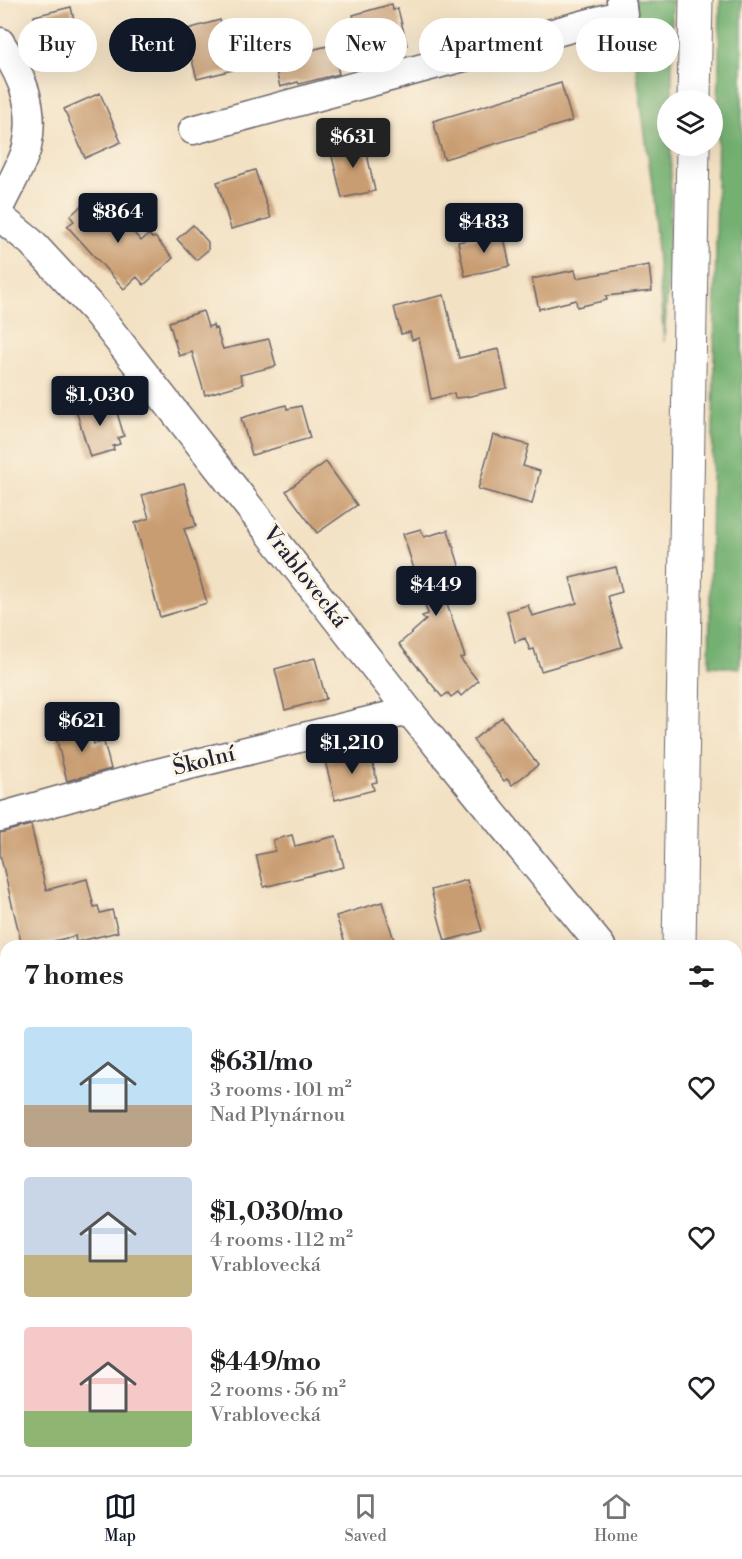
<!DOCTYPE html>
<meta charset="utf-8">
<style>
:root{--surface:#fff;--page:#f6f6f6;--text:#202124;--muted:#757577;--line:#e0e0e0;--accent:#111827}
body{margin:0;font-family:"Libre Bodoni",serif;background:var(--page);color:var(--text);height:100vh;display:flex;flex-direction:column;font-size:22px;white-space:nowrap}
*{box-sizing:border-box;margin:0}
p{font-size:20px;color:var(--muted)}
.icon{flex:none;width:33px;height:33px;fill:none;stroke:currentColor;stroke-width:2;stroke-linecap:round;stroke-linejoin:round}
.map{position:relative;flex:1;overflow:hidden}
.side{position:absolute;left:0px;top:940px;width:742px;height:536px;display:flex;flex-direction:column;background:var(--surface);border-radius:18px 18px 0 0;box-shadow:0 6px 24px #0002}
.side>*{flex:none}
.top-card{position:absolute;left:18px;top:18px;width:706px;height:54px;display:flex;gap:12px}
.tools{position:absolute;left:657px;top:90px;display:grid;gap:12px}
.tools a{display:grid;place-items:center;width:66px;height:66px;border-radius:50%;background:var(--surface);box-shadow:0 6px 24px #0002;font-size:30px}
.price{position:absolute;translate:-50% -51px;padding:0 14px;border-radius:6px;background:var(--accent);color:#fff;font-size:20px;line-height:39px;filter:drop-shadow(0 2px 3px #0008)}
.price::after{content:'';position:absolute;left:50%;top:36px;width:18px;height:14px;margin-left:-9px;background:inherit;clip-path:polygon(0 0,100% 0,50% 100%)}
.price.selected{background:#222;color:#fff}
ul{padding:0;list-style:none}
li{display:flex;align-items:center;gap:18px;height:150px;padding:0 24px}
li span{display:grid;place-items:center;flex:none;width:168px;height:120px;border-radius:6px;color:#555}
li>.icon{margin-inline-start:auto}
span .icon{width:72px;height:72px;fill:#fffc;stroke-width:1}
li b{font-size:26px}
h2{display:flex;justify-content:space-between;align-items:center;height:72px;padding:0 24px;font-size:26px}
.chip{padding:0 21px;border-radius:27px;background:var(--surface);box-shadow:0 6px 24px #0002;font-size:21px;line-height:54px}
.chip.selected{background:var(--accent);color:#fff}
.menu{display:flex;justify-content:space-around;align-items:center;height:84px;border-top:2px solid var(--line);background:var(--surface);font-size:16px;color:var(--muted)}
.menu a{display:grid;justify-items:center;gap:3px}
.menu .selected{color:var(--accent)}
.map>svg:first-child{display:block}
</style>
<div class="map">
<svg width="742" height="1475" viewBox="0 0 742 1475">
<rect width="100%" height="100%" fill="#fcf5e5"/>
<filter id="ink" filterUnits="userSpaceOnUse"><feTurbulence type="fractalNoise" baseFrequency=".0167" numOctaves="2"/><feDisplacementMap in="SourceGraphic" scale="12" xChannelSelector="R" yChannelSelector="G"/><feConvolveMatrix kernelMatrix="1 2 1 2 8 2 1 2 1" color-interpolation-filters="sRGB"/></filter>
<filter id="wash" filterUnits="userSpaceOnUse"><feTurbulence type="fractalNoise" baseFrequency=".008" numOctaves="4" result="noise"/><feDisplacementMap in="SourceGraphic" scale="24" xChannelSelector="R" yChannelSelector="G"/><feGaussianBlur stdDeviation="1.35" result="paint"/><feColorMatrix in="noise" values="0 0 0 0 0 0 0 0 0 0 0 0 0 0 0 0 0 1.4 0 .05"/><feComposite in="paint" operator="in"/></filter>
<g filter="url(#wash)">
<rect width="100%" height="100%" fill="#f3e1c3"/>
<path fill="#73b071" stroke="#4a6956" stroke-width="1.5" d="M627,0H672V100H668V146H671L670,247L664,342L652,185Z
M720,0H742V608L740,668L709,666Z"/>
<g id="blocks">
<path fill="#c99d72" d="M392,4L393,10L398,9L407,45L364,56L353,15Z
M71,7L80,46L42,55L34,16Z
M220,20L233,70L197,79L184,30Z
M332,45L339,74L299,84L298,82L280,87L273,59Z
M561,83L572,121L444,159L433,121Z
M100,93L121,142L85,158L64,109Z
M364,140L375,191L342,198L330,148Z
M255,170L271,218L231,229L217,182Z
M103,197L141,241L149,234L152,238L155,237L173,258L144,285L137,277L124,289L67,226L74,221L70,216L90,198L95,204Z
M193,225L208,242V250L196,260L177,239Z
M503,233L510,266L465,276L458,242Z
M649,265L652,291L606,296L607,300L577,307L576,300L539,309L532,279L575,270L577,278Z
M444,295L459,358L499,349L507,388L466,397L455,398L454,393L431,399L419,338L412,340L410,332L401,334L394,307Z
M203,311L208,327L213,325L214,329L216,328L223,349L269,339L276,366L240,375L243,384L205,395L192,352L179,356L169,322Z
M113,399L124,436L118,438L120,444L113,446L114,450L90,457L76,410Z
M286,405L287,409L301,406L310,438L252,455L241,418Z
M493,435L529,445L523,466L540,471L532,504L478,489Z
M326,462L357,505L317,533L286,491Z
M184,483L196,526L184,529L191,549L207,603L160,617L135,523L149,518L142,495Z
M421,529L424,537L448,530L460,568L437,575L465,657L460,658L478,681L461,696L458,692L451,697L448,693L442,697L399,644L426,620L422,616L428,614L403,534Z
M616,567L622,592L608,596L622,647L541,671L534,649L530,650L525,638L515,642L507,611L528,605L532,616L577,603L570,578Z
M315,658L326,699L285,710L275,669Z
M502,717L538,765L512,785L507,779L504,781L473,740Z
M89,725L94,744L104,742L111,769L67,781L55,733Z
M370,750L377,782L372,783L374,790L335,800L325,761Z
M31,825L46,890L87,879L94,907L98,906L100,913L112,910L118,932L76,942L75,936L33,946H22L0,854V833Z
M292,835L295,846L336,836L344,867L264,887L256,855L275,851L273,840Z
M467,880L482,931L445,941L431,890Z
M382,902L396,946H346L336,916Z"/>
</g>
</g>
<g filter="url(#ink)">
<use href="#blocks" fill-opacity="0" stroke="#6b656b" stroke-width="1.5"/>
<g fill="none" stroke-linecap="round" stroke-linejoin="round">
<defs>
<path id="street" d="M0,42C22,76 36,106 27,147C23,163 8,189 0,206
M193,130L623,14L621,0
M0,217L31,242L96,312L409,711L601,946
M0,817L149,775L409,711
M736,1115L742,1122
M0,1349L6,1347
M408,1475L427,1470"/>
<path id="secondary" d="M0,1071L6,1098
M93,1470L95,1475"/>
<path id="primary" d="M694,100L696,0
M679,946L693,146
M668,1475V1470"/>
</defs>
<use href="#street" stroke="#6b656b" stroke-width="31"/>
<use href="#secondary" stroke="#6b656b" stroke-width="35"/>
<use href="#primary" stroke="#6b656b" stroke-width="35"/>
<use href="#street" stroke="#fff" stroke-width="28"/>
<use href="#secondary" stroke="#fff" stroke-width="33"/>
<use href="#primary" stroke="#fff" stroke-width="33"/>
</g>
</g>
<g text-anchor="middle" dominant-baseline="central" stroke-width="6" stroke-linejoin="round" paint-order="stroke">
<g font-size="22" fill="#22223b" stroke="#fcf5e5">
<text transform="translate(305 577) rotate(52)">Vrablovecká</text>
<text transform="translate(204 761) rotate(-14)">Školní</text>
</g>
</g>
</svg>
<div class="tools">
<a><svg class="icon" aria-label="layers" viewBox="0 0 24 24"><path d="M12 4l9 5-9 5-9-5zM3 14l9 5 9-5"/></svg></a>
</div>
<b class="price selected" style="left:353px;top:169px">$631</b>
<b class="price" style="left:118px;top:244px">$864</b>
<b class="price" style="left:484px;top:254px">$483</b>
<b class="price" style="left:100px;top:427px">$1,030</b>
<b class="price" style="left:436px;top:617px">$449</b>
<b class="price" style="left:82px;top:753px">$621</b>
<b class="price" style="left:352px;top:775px">$1,210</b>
<div class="top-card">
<a class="chip">Buy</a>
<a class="chip selected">Rent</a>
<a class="chip">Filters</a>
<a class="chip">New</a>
<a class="chip">Apartment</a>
<a class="chip">House</a>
</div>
<section class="side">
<h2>7 homes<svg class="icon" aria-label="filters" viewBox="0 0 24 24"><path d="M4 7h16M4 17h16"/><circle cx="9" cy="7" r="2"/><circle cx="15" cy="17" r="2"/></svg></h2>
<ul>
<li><span style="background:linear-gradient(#bfe0f5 65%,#b9a48a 0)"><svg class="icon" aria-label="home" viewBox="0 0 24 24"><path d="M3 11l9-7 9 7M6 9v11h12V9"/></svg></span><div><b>$631/mo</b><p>3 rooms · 101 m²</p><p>Nad Plynárnou</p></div><svg class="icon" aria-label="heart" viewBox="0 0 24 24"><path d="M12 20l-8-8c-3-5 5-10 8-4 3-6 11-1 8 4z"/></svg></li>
<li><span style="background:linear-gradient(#c9d6e8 65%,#c2b280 0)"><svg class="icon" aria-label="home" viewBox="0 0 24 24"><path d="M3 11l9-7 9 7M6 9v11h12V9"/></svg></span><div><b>$1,030/mo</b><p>4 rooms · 112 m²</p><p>Vrablovecká</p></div><svg class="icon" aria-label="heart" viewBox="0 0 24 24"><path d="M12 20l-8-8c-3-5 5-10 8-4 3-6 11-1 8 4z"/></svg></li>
<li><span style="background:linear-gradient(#f6c9c9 70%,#8fb573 0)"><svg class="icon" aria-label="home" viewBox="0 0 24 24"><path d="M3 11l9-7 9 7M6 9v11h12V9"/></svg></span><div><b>$449/mo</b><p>2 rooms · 56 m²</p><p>Vrablovecká</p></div><svg class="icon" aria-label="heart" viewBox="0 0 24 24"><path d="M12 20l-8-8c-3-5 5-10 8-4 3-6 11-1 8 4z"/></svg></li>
</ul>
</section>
</div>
<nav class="menu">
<a class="selected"><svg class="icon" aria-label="map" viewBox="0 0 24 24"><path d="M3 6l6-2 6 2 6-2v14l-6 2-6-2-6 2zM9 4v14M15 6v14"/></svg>Map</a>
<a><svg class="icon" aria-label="saved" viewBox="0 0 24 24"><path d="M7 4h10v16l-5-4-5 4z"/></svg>Saved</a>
<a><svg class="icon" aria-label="home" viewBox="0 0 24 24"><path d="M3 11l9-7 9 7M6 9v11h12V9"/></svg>Home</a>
</nav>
